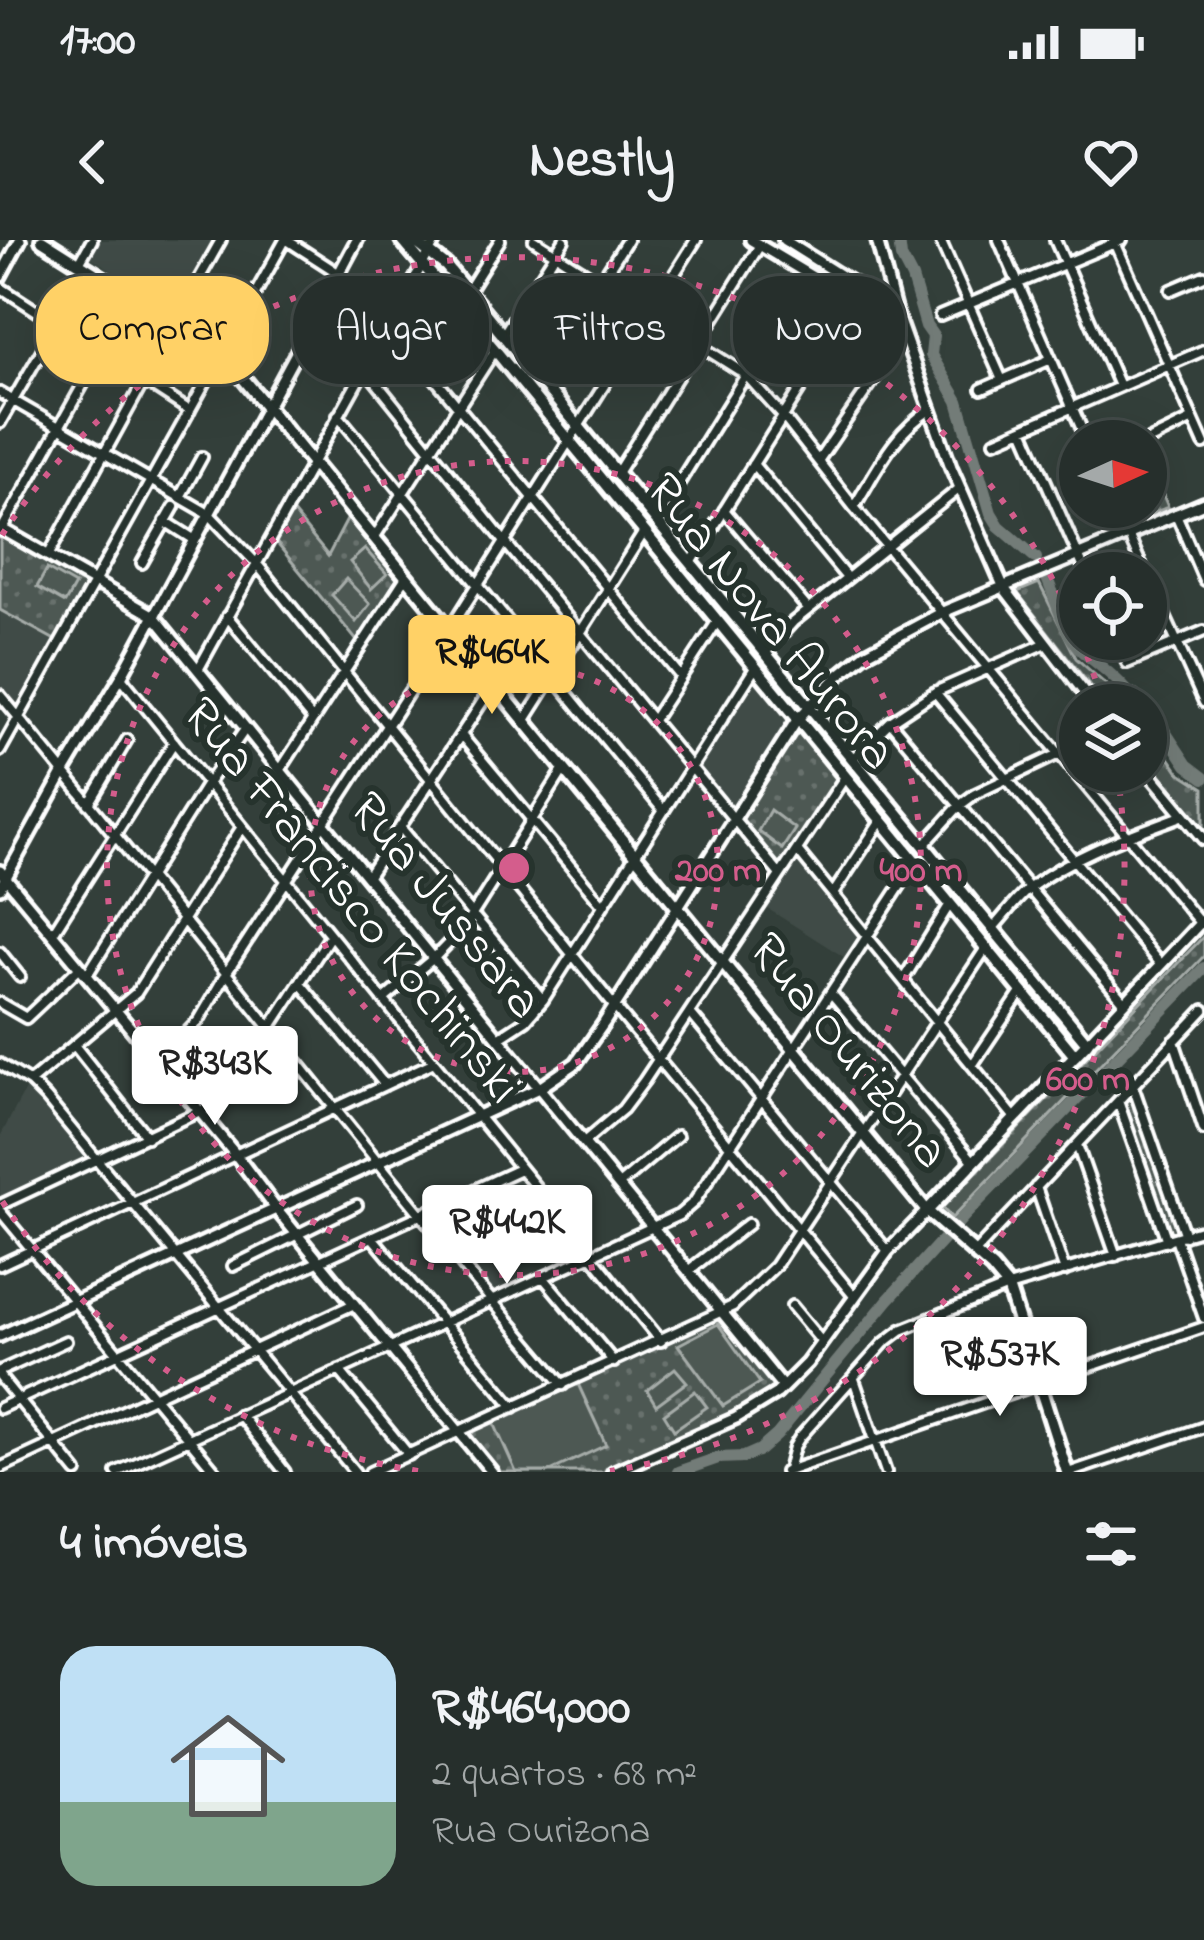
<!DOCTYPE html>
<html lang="pt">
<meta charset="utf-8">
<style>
:root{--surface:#262f2c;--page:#2e3734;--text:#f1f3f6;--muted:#a4a9a9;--line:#424a48;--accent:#ffd166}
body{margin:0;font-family:"Indie Flower",sans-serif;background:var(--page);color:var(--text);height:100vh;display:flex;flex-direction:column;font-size:45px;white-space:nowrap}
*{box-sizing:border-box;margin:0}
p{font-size:39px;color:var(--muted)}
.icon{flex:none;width:66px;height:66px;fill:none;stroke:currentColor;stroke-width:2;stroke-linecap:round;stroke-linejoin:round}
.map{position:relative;height:1232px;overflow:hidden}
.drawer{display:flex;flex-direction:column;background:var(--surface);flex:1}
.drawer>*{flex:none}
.top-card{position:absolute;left:36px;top:36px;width:1134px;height:108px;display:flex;gap:24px}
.needle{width:78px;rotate:87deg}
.fabs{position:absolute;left:1059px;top:180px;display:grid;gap:24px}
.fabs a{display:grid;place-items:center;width:108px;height:108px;border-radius:50%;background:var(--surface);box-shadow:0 12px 48px #0002,0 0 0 3px var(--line);font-size:60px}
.price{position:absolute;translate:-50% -102px;padding:0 27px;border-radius:12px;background:#fff;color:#222;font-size:39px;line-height:78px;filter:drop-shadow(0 3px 6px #0008)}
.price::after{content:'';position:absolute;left:50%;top:72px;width:36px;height:27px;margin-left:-18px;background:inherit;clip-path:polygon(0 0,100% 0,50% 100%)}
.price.active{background:var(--accent);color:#111}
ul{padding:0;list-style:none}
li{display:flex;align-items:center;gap:36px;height:300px;padding:0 60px}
li span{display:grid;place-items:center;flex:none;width:336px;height:240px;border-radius:36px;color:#555}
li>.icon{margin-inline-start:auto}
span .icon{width:144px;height:144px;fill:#fffc;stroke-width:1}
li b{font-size:51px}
h2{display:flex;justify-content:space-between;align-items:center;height:144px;padding:0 60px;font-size:51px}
.tag{padding:0 42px;border-radius:48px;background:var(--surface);box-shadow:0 12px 48px #0002,0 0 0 3px var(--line);font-size:42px;line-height:108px}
.tag.active{background:var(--accent);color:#111}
.status{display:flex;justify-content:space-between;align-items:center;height:84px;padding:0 60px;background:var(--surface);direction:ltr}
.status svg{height:33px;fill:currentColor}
header{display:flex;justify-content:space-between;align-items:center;height:156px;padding:0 60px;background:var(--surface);font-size:54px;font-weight:700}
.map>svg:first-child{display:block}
</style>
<div class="status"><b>17:00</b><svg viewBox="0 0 49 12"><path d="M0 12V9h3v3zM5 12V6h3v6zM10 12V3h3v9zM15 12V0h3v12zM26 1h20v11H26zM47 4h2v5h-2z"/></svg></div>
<header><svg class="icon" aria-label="back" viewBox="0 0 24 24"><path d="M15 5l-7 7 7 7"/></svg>Nestly<svg class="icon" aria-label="heart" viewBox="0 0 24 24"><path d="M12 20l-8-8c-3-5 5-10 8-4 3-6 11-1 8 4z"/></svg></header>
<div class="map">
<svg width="1204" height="1232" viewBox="0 0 1204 1232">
<defs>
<pattern id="grass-dots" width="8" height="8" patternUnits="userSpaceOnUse" patternTransform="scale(3)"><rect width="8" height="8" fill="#4d5853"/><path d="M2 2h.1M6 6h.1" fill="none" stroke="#68716d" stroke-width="1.8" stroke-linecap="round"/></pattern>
</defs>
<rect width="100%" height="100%" fill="#333f3a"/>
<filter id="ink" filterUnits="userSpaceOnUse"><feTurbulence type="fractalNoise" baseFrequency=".00833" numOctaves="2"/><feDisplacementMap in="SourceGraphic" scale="24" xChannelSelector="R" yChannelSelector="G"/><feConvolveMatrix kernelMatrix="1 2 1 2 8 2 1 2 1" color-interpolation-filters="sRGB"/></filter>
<g filter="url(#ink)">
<path fill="#404c47" d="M95,0H215L175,71L87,15Z
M0,370L55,400L17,468L0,447Z
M753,437L788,479L732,565L697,524Z
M798,622L858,694L844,717L765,667L791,623Z
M26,848L53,874L88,917L0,957V897Z
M519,935L551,973L505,994L507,1001L501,1012L521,1037L493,1051L430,975Z"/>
<path fill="url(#grass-dots)" stroke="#a6aca9" stroke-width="3" d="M582,200L797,462L795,466L580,206Z
M1146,214L1168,267L1126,285L1118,267H1146Z
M292,272L328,316L349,276L399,336L357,401L275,301Z
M2,297L86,345L55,400L0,370V301Z
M1039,343L1076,418L1129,465H1105L1017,352Z
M1146,484L1179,532L1204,548V589L1146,517Z
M797,491L838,541L782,627L740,576Z
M1204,696V716L952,978L942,968Z
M1127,857L1134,861L1177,986L1173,995L1168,992L1124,865Z
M721,1076L779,1146L729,1178L604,1232H497L465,1192Z"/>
<path fill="#4d5853" stroke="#a6aca9" stroke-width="3" d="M365,309L387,334L371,349L350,322Z
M47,329L75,345L65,363L37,347Z
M346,339L370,364L356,382L332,355Z
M813,477L1077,798L1072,805L806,484Z
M770,570L795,589L782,609L758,591Z
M718,1084L760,1143L723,1166L678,1105Z
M675,1128L687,1142L656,1165L647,1150Z
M578,1144L606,1205L548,1232H516L494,1183Z
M695,1151L707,1167L674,1190L664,1174Z"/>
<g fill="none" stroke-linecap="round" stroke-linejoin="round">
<path stroke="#737b78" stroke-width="12" d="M899,0L901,17L912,38L926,86L933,96L931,115L958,161L991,273L999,286L1036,318
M1048,341C1057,362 1065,396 1083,412C1099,425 1115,436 1128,452L1135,455L1137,465
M1146,475L1160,484L1187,525L1204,538
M678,1232L718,1218L744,1217L760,1210L777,1195L888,1060L967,973L1204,728"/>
<defs>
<path id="minor" d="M287,0L338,33
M534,0L745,134L782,175L854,267L1200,683
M940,0L1002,140
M999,0L1087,201
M1055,0L1119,146
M1114,0L1204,204
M79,23L92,0
M0,47L190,171
M1171,50L1204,36
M468,51L500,0
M318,70L505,302L780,635
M940,76L1122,0
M174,83L221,0
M389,83L681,437
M503,95L564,0
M539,138L627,0
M982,149L1051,119
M0,153L209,274L256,323L614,766L854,1056
M338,175L663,570
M0,183L57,84
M1023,189L1086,333
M995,201L1204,110
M1146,202L1193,179
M818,221L904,96
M753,224L847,338
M617,233L760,5
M180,257L202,217
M854,267C877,230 893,193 931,169
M1116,267L1145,333
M724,270L808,369
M1176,274L1204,340
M656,280L808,35
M165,281L195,300
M1,291L132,57
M374,298L495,110
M48,316L144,141
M142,323L174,267
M691,323L854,64
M1146,334L1204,462
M227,376L313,480
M1116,399L1127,423L1204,391
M765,413L793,382L960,248
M199,428L436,0
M121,437L661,1101
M935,452L1160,724
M0,455C190,683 370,919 563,1145
M525,480L644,292
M653,480L717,382
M890,482L1124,762
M461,495L602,664
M0,511L285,0
M852,519L890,482L935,452L1044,404
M281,529L406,337
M89,564L127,500
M400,587L543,760
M924,605L959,566L975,554L1080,504
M797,610L1015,878
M368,636L494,444
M833,654L881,581
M993,688C1005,675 1017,658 1031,647C1076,613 1132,595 1184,575
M52,694L174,502
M0,712L20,737
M87,735L207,544L246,488
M903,740L950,664
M300,743L385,845
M831,753L974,922
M383,760L435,717L465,686L564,529
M0,763L26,778L80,727
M690,773L888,1011
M500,797L526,780L543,760L755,428
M1174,801L1204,890
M74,805L147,897
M159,821L199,780L227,732L450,389L696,0
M0,824L30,842L46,858L355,1232
M973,824L1022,751
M30,842L136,753L242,587
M1133,846L1185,996
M1118,861L1167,1001
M585,901L623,869L644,841L845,537
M1077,905L1116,1016
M620,944L677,896
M1036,947L1065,1031
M0,965L213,865L225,857L330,696
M0,971L216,1232
M372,997L514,1167
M1176,998L1204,1078
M975,1012L1204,770
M0,1025L434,822
M233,1026L357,965
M688,1031L748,984
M543,1037L614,1122
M792,1066L821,1101
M339,1130L409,1215
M0,1131L66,1101
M0,1137L77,1232
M854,1139L886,1232
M0,1168L520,929
M240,1175L285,1232
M0,1228L354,1064
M788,1230L794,1207L800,1197L884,1103L901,1090L1008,1047L1204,989
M117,1232L679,975L694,962L915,623
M370,1232L733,1066L775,1026L986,708
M785,1232L1204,1087
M1071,1232L1204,1187"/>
<path id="tertiary" d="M751,0L901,90
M784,0L895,70
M877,0L895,70L951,227L1004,348L1094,465
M0,37L20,0
M0,288L154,376L783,1147
M1146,529L1204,599
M0,631L236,915L277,970L492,1232
M0,648L64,532L121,437L357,0
M1087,803L1204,679
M0,1096L541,847L576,823L604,783L797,480L838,436L865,414L943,372L1204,263
M613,1232L736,1178L777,1153L807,1123L888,1011L927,971"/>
<path id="secondary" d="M42,0L199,99L243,138L927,971L992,1028L1008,1047L1067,1232
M402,0L495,110L1075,816
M413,0L446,26L1087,803L927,971"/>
</defs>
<use href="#minor" stroke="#fff" stroke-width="16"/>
<use href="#tertiary" stroke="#fff" stroke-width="18"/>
<use href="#secondary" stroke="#fff" stroke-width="20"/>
<use href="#minor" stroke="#26332d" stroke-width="8"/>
<use href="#tertiary" stroke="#26332d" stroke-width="9"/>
<use href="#secondary" stroke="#26332d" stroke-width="10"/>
</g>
</g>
<g fill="none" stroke="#d45d8c" stroke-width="6" stroke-dasharray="6 12">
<circle cx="514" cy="628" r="204"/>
<circle cx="514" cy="628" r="407"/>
<path d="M418 1231A611 611 0 0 1 2 961M2 295A611 611 0 0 1 1103 465M1117 532A611 611 0 0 1 610 1231"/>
</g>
<g text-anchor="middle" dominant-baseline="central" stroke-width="12" stroke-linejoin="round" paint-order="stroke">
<g font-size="51" fill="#fff" stroke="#26332d">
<text transform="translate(769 383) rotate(51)">Rua Nova Aurora</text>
<text transform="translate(350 662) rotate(51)">Rua Francisco Kochinski</text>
<text transform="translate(444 667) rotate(51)">Rua Jussara</text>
<text transform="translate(847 812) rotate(51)">Rua Ourizona</text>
</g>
</g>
<circle cx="514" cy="628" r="18" fill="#d45d8c" stroke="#26332d" stroke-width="6"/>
<g font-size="36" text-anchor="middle" font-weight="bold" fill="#d45d8c" stroke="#26332d" stroke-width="12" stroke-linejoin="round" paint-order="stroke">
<text x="718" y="641">200 m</text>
<text x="921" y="641">400 m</text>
<text x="1088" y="850">600 m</text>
</g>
</svg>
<div class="fabs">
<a><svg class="needle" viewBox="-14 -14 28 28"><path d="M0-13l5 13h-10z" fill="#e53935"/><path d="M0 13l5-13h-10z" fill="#a4a9a9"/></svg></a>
<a><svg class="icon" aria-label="locate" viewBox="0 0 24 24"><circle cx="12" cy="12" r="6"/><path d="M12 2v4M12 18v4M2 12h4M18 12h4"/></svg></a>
<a><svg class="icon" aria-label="layers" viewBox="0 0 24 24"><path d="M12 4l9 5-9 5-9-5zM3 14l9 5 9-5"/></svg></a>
</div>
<b class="price active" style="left:492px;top:477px">R$464K</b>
<b class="price" style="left:215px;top:888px">R$343K</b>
<b class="price" style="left:507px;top:1047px">R$442K</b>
<b class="price" style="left:1000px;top:1179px">R$537K</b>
<div class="top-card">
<a class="tag active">Comprar</a>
<a class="tag">Alugar</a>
<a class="tag">Filtros</a>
<a class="tag">Novo</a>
</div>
</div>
<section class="drawer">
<h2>4 imóveis<svg class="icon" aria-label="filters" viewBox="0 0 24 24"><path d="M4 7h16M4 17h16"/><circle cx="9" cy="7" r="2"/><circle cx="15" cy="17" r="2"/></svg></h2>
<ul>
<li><span style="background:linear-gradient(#bfe0f5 65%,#7fa58c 0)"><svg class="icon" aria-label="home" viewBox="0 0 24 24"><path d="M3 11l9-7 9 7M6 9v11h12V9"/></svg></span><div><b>R$464,000</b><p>2 quartos · 68 m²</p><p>Rua Ourizona</p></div></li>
</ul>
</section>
